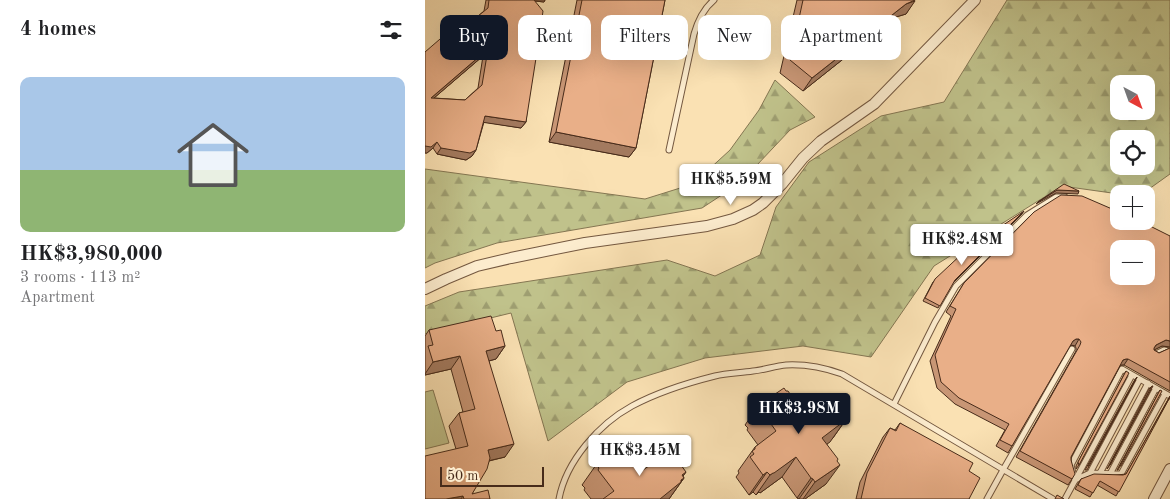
<!DOCTYPE html>
<meta charset="utf-8">
<style>
:root{--surface:#fff;--page:#f6f6f6;--text:#202124;--muted:#757577;--accent:#111827}
body{margin:0;font-family:"Old Standard TT",serif;background:var(--page);color:var(--text);height:100vh;display:flex;flex-direction:column;font-size:19px;white-space:nowrap}
*{box-sizing:border-box;margin:0}
p{font-size:16px;color:var(--muted)}
.icon{flex:none;width:28px;height:28px;fill:none;stroke:currentColor;stroke-width:2;stroke-linecap:round;stroke-linejoin:round}
.map{position:relative;flex:1;overflow:hidden}
.details{display:flex;flex-direction:column;background:var(--surface);width:425px}
.details>*{flex:none}
.banner{position:absolute;left:15px;top:15px;width:475px;height:45px;display:flex;gap:10px}
.needle{width:32px;rotate:139deg}
.buttons{position:absolute;left:685px;top:75px;display:grid;gap:10px}
.buttons a{display:grid;place-items:center;width:45px;height:45px;border-radius:10px;background:var(--surface);box-shadow:0 5px 20px #0002;font-size:25px}
.scale{position:absolute;left:15px;bottom:12px;width:104px;box-sizing:border-box;padding-left:5px;border:2px solid #472b1a;border-top:0;font-size:14px;line-height:18px;white-space:nowrap;color:#472b1a;-webkit-text-stroke:4px #fcecce;paint-order:stroke}
.price{position:absolute;translate:-50% -42px;padding:0 11px;border-radius:5px;background:#fff;color:#222;font-size:16px;line-height:32px;filter:drop-shadow(0 1px 2px #0008)}
.price::after{content:'';position:absolute;left:50%;top:30px;width:15px;height:11px;margin-left:-8px;background:inherit;clip-path:polygon(0 0,100% 0,50% 100%)}
.price.on{background:var(--accent);color:#fff}
ul{padding:0;list-style:none}
li{display:grid;align-content:center;gap:10px;height:265px;padding:0 20px}
li span{display:grid;place-items:center;height:155px;border-radius:10px;color:#555}
li>.icon{margin-inline-start:auto}
span .icon{width:90px;height:90px;fill:#fffc;stroke-width:1}
li b{font-size:21px}
h2{display:flex;justify-content:space-between;align-items:center;height:60px;padding:0 20px;font-size:21px}
.chip{padding:0 18px;border-radius:10px;background:var(--surface);box-shadow:0 5px 20px #0002;font-size:18px;line-height:45px}
.chip.on{background:var(--accent);color:#fff}
main{display:flex;flex:1;min-height:0}
.map>svg:first-child{display:block}
</style>
<main>
<section class="details">
<h2>4 homes<svg class="icon" aria-label="filters" viewBox="0 0 24 24"><path d="M4 7h16M4 17h16"/><circle cx="9" cy="7" r="2"/><circle cx="15" cy="17" r="2"/></svg></h2>
<ul>
<li><span style="background:linear-gradient(#a9c7e8 60%,#8fb573 0)"><svg class="icon" aria-label="home" viewBox="0 0 24 24"><path d="M3 11l9-7 9 7M6 9v11h12V9"/></svg></span><div><b>HK$3,980,000</b><p>3 rooms · 113 m²</p><p>Apartment</p></div></li>
</ul>
</section>
<div class="map">
<svg width="745" height="499" viewBox="0 0 745 499">
<defs>
<pattern id="forest-firs" width="22" height="20" patternUnits="userSpaceOnUse" patternTransform="scale(1.25)"><rect width="22" height="20" fill="#c0c28b"/><path d="M5 1l3.5 6h-7zM16 11l3.5 6h-7z" fill="#9e9e71"/></pattern>
</defs>
<rect width="100%" height="100%" fill="#fae1b3"/>
<filter id="stains"><feTurbulence type="fractalNoise" baseFrequency=".004" numOctaves="4"/><feColorMatrix values="0 0 0 0 .2 0 0 0 0 .09 0 0 0 0 .02 0 0 0 .5 -.17"/></filter>
<radialGradient id="worn" r=".72"><stop offset=".6" stop-color="#630" stop-opacity="0"/><stop offset="1" stop-color="#630" stop-opacity=".3"/></radialGradient>
<path fill="url(#forest-firs)" stroke="#847652" fill-rule="evenodd" d="M582,0H745V174L717,194H694L637,186L509,266L446,357L378,346L280,358L202,382L123,441L86,313L0,334V306L34,292L242,260L290,276L335,255L351,207L384,162L456,116L519,102ZM694,84H721V111H694ZM694,139H721V166H694Z
M350,80L390,117L365,130L315,183L277,208L72,243L10,263L0,268V169L220,199L268,184L305,150L334,110Z"/>
<path fill="#c0c28b" stroke="#847652" d="M8,390L24,443L0,449V392Z"/>
<g fill="none" stroke-linecap="round" stroke-linejoin="round">
<defs>
<path id="service" d="M244,150L269,34C273,20 278,9 289,0
M729,355L739,350L745,351
M469,404L510,322L531,286L602,215L631,197H640
M665,473L715,379
M675,473L723,383
M685,474L731,388
M650,480L665,473L696,474L740,394
M650,481L646,465L697,369L745,396
M134,499C141,461 174,424 207,406C233,392 262,383 290,376C302,373 315,373 328,371C339,370 350,366 361,365C380,364 400,368 417,374L628,499
M562,499L578,470L647,349
M640,499L707,375"/>
<path id="minor" d="M0,289L21,279L52,266L86,258L160,243L282,226L308,219L328,210L338,203L357,184L378,158L396,141L449,104L550,0
M729,499L745,469"/>
</defs>
<use href="#service" stroke="#745840" stroke-width="7"/>
<use href="#minor" stroke="#745840" stroke-width="12"/>
<use href="#service" stroke="#fcecce" stroke-width="5"/>
<use href="#minor" stroke="#fcecce" stroke-width="10"/>
</g>
<path fill="#c89675" stroke="#472b1a" fill-rule="evenodd" d="M61,0H120L119,2L110,1L112,32L110,34L101,122L96,128L59,122L51,150L47,156L41,160L12,154L8,148L2,153H0V52L31,34L59,11ZM58,56L53,88L40,100L9,98Z
M152,0H240L211,148L204,157L124,142Z
M372,0H490L481,14L471,17L378,91L355,73Z
M597,214L528,282L513,308L498,301L508,282Z
M745,236V347L737,346L729,350L734,353L745,348V391L699,365H696L695,366L646,457L647,479L643,485L591,457L651,351V348L650,346L646,345L644,346L587,446L583,453L571,446L580,430L530,404L512,388L505,361L526,316L521,312L539,283Z
M4,330L71,331L80,346L71,359L64,361L80,457L64,461L47,494L65,499H0L31,449L24,426L34,413L38,412L26,369L0,375V336Z
M701,371L654,465L651,469V466Z
M712,377L662,470H660L709,381Z
M727,386L685,465L682,469L724,389Z
M735,390L693,470H692L733,394Z
M745,396L691,496L672,485L665,497L650,489L656,479L701,474Z
M407,398L424,412L421,417L422,418L408,438L402,444L401,484L380,499H375L372,498L357,477L335,493L334,492L331,495L328,492L324,495L311,477L314,473L313,471L330,447L333,445L322,430L323,428L320,425L334,405L378,413Z
M475,423L544,471V499H431L435,482L458,437L465,428L470,430Z
M244,458L261,472L258,476L259,478L244,499H166L159,490L160,488L157,485L171,465L215,472Z"/>
<path fill="#a37a5f" stroke="#472b1a" d="M102,0H120L119,2Z
M490,1L481,14L471,17L378,91L387,78L481,4Z
M116,26L112,32L104,37L108,31Z
M63,49L58,56L2,104L6,98Z
M60,116L101,122L96,128L56,122Z
M131,132L211,148L204,157L124,142Z
M12,142L8,148L2,153H0V146Z
M16,148L51,150L47,156L41,160L12,154Z
M632,190L654,191L653,194L631,193L611,204L613,202Z
M599,211L597,214L528,283L530,280Z
M651,339H654L650,346L646,345L643,347L648,341Z
M741,340L745,341V347L737,346L727,351L731,345Z
M80,346L71,359L52,364L61,351Z
M35,356L26,369L0,375V374L8,362Z
M701,359H703L699,365H696L693,367L698,360Z
M424,412L414,425L419,420L422,418L405,442L383,458L397,438L420,415Z
M89,444L80,457L54,463L63,450Z
M371,457L357,477L335,493L334,492L331,495L345,475Z
M415,465L401,484L380,499H378L390,482Z
M261,472L251,486L259,478L244,499H234L257,475Z
M342,472L328,492L324,495L338,475Z
M386,478L388,479L374,499L372,498Z
M38,496L36,499H21Z"/>
<path fill="#e9af88" stroke="#472b1a" fill-rule="evenodd" d="M64,0H109L118,11L116,26L108,31L114,39L101,122L60,116L51,150L45,153L16,148L12,142L6,147L0,146V52L22,33L31,34L63,8ZM63,49L57,85L40,100L6,98Z
M157,0H240L211,148L131,132Z
M378,0H490L481,4L387,78L365,60Z
M639,184L654,191L632,190L613,202Z
M636,195L657,196L694,212V221H715L745,236V341L741,340L731,345L729,348V350L734,353L745,348V382L703,359H701L698,360L646,457V460L650,474L647,479L595,451L655,345L656,342L654,339H651L648,341L587,446L575,440L584,424L534,398L516,382L510,355L531,309L525,306L539,283L609,212ZM694,249H721V276H694Z
M599,211L530,280L515,306L500,298L510,279L540,251Z
M66,316L71,331L76,330L80,346L61,351L89,444L63,450L65,458L62,469L47,494L63,490L65,499H39L38,496L21,499H0V456L43,446L34,413L50,409L35,356L8,362L3,346L8,345L4,330Z
M701,371L704,373L654,465L653,462Z
M712,377L664,466H663Z
M727,386H728L685,465Z
M359,388L361,391H363L378,413L399,397H401L404,394L407,398L411,395L424,412L420,415L422,418L419,420L418,422L397,438L413,459L412,461L415,465L390,482L388,479L386,478L371,457L349,473H348L345,475L342,472L338,475L325,457L329,454L327,451L330,449V447L351,431L336,410L337,408L334,405Z
M735,390L737,391L696,466H695Z
M745,397L694,492L675,481L668,493L653,485L656,479L669,474L698,475L701,474Z
M475,423L548,463L544,471L555,478L544,499H436L442,473L465,428L471,431Z
M195,448L198,451H200L215,472L237,457H238L241,455L244,458L248,454L261,472L257,475L259,478L256,480V482L235,499H178L189,491L173,470L174,468L171,465Z
M632,495L639,499H630Z"/>
<rect width="100%" height="100%" filter="url(#stains)"/>
<rect width="100%" height="100%" fill="url(#worn)"/>
</svg>
<div class="buttons">
<a><svg class="needle" viewBox="-14 -14 28 28"><path d="M0-13l5 13h-10z" fill="#e53935"/><path d="M0 13l5-13h-10z" fill="#757577"/></svg></a>
<a><svg class="icon" aria-label="locate" viewBox="0 0 24 24"><circle cx="12" cy="12" r="6"/><path d="M12 2v4M12 18v4M2 12h4M18 12h4"/></svg></a>
<a>+</a>
<a>−</a>
</div>
<div class="scale">50 m</div>
<b class="price" style="left:306px;top:206px">HK$5.59M</b>
<b class="price" style="left:537px;top:266px">HK$2.48M</b>
<b class="price on" style="left:374px;top:435px">HK$3.98M</b>
<b class="price" style="left:215px;top:477px">HK$3.45M</b>
<div class="banner">
<a class="chip on">Buy</a>
<a class="chip">Rent</a>
<a class="chip">Filters</a>
<a class="chip">New</a>
<a class="chip">Apartment</a>
</div>
</div>
</main>
